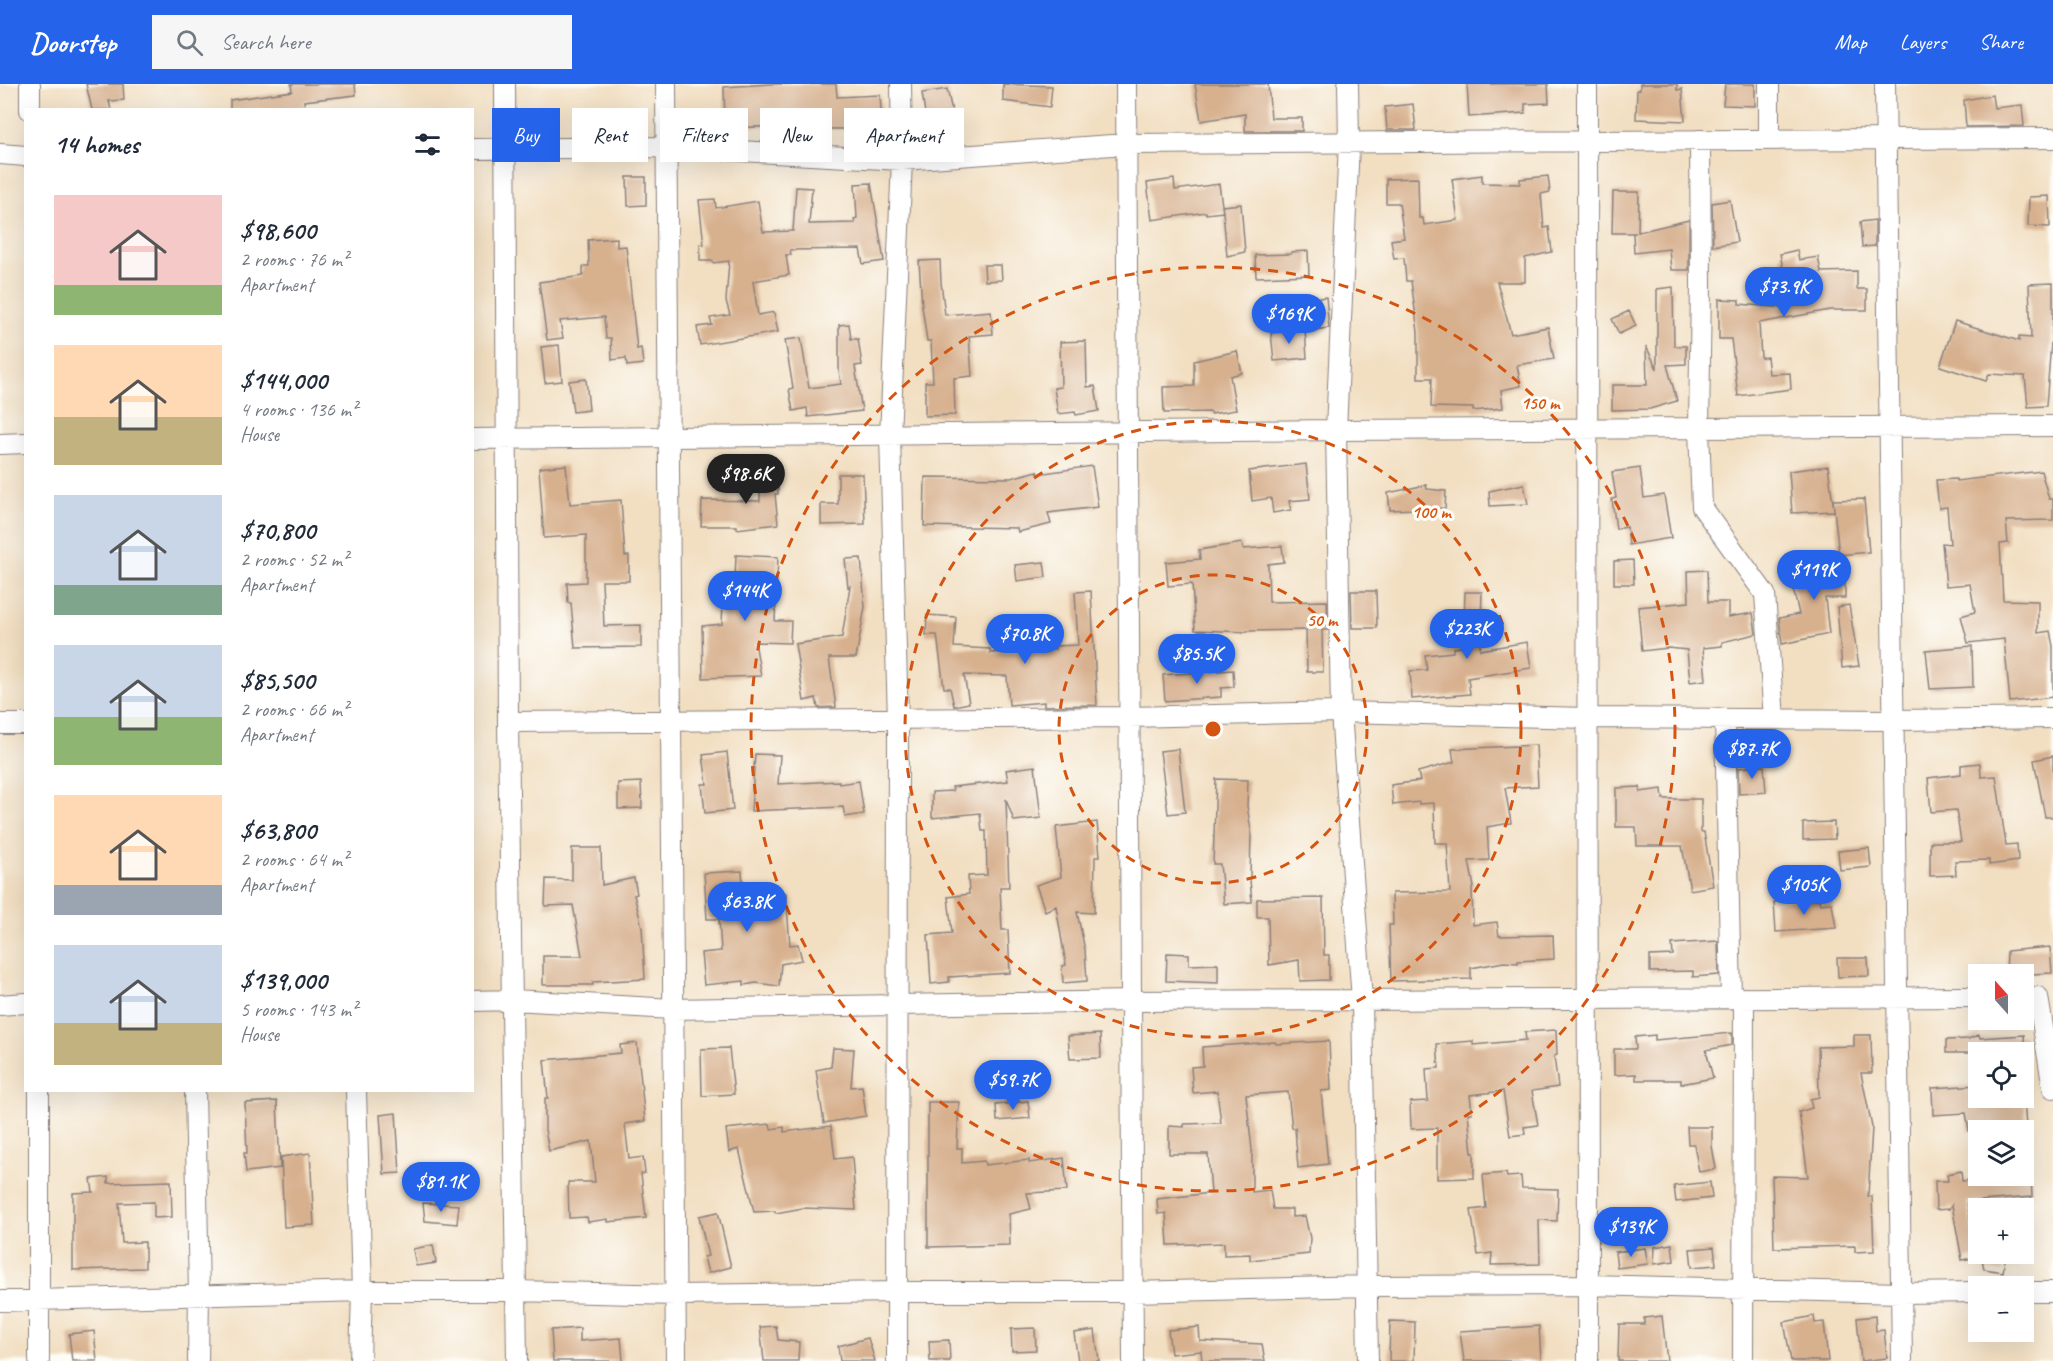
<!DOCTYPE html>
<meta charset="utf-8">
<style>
:root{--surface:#fff;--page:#f6f6f7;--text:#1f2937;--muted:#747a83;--accent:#2563eb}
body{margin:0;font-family:Caveat,sans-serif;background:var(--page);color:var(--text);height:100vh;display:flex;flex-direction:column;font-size:22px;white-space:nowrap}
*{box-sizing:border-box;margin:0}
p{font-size:20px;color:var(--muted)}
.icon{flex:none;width:33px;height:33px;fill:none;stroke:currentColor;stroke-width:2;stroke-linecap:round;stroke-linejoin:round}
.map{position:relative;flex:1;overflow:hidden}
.details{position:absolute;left:24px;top:24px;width:450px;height:984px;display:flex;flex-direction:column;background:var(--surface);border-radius:0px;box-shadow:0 6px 24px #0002}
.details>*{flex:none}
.guide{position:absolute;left:492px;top:24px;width:570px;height:54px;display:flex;gap:12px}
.needle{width:39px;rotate:339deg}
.buttons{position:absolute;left:1968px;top:880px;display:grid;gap:12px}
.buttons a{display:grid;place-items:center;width:66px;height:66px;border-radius:0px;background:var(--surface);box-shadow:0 6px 24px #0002;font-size:30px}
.price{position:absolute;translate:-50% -51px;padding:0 14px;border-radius:21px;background:var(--accent);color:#fff;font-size:20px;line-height:39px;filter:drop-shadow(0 2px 3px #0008)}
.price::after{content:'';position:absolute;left:50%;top:36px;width:18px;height:14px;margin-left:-9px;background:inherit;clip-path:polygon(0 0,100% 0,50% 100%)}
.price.current{background:#222;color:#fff}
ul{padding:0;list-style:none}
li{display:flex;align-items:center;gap:18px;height:150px;padding:0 30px}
li span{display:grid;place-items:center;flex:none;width:168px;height:120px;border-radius:0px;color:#555}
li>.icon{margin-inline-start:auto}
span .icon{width:72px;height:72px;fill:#fffc;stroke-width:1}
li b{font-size:26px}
h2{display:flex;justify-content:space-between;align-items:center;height:72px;padding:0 30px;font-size:26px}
.tag{padding:0 21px;border-radius:0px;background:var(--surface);box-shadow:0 6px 24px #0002;font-size:21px;line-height:54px}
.tag.current{background:var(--accent);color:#fff}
header{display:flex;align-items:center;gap:36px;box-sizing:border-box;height:84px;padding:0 30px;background:var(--accent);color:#fff}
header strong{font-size:28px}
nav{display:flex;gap:33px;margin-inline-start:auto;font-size:21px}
.search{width:420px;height:54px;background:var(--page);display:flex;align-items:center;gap:15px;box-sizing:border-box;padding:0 21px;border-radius:0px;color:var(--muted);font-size:22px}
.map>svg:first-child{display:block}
</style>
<header>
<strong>Doorstep</strong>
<div class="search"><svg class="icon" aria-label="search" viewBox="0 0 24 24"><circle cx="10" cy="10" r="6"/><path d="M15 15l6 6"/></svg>Search here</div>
<nav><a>Map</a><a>Layers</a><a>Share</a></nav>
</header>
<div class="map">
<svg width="2053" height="1277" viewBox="0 0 2053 1277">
<rect width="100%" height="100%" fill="#fdfcf7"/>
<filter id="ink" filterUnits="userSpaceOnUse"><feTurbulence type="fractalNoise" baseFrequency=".0167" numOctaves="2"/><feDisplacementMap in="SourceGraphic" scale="12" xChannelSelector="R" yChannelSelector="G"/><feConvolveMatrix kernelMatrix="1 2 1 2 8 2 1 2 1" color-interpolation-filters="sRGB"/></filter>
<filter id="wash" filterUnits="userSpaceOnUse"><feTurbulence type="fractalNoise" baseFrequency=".008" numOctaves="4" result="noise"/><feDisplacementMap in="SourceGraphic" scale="24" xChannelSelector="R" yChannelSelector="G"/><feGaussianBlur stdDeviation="1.35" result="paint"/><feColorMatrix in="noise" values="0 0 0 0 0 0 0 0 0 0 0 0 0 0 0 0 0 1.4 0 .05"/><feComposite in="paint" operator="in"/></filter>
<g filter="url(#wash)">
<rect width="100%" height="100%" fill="#f2dfc2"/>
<g id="blocks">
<path fill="#d7b08e" d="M86,0H123L124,16L109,17L111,26H92Z
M291,0H355L356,11L304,17L305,23L285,26H230V16L292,7Z
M770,0H836L837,13L880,11L883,53L858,55L857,45H811V41L725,44L724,3Z
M1003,0L1052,2L1050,23L1003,17Z
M1195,0H1268L1271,34H1302V47H1245V30L1201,37Z
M1467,0H1548L1549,19L1525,20V29L1469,33Z
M1640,0H1677V6L1682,5L1685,37L1636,35L1637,6H1640Z
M1725,0H1755V22L1723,21Z
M947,5L957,49L929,55L922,9Z
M1992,11L1994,24L2022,21L2024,42L1966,43L1964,16Z
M1413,20L1416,46H1387L1385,23Z
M723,36L724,52L700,53L699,38Z
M1482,91V99L1520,100V95L1548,92L1550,108L1541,110L1544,144L1549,143L1552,168L1525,174V198H1497L1511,250L1548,243L1554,275L1517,281L1521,302L1501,306L1503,324L1473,327V324L1431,323L1432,294H1418V248L1411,197H1406L1404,174L1394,175L1391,156L1404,154L1399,119H1386V95L1418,94L1419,134H1423L1424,141L1458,136L1452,95Z
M627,93H646V121L628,122Z
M1174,95L1175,106L1219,100L1223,128L1222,122L1241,120L1245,168L1227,172L1223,128L1206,130V128L1152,136L1147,99Z
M871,99L884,177L863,180L860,165L790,166L791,171H786L789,191L753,197L758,231L774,228L778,248L700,261L697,243L712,241L710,234L730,231L726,217L729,177L713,179V177H700V160L704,161L699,116L715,115L716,124L758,117L763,148L793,147L796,103L812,104L809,140L855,139L854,135L857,134L855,100Z
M1613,108H1639L1638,148L1689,136V186H1671L1669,165L1634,169L1633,149H1636H1612Z
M2049,112L2050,143L2028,142L2029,113Z
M1730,116L1737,158L1713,162L1712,119Z
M1875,136V162L1862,163L1860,138Z
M617,154V163L626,162L637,265L641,264L643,280L627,282L626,274L612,276L611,254H606L604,233L560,237L563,254L547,256L539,198L583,192V182H589L588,156Z
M1797,166L1799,176L1818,173L1821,188L1857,187V205H1867V226H1830L1759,239L1761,274L1767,273L1769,290L1790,289L1791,305L1738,312L1731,255H1719V215L1739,216V220L1786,224L1783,208L1788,207L1780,170Z
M1308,167L1309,191L1256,193L1255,171L1291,170V168Z
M940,176L941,198L945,231L991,227L993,250L969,252L972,292L954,294L955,331L925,332V298H933L931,257H927L922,222L919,177Z
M984,181H1001L1002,196L985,197Z
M2053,199V233L2046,322L2028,323L2025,292L1989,290L1986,297L1940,282L1955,237L2019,257V253L2031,254L2029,200Z
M1673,203L1674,262H1686V280L1667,281L1677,317L1650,325L1612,326V301H1647L1646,262L1657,285V205Z
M1326,213L1329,244L1306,247L1302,216Z
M1629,227L1636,242L1619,250L1612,235Z
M849,240L851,255H858L862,281L855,282L862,327L808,333L807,324L793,327L789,305L793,304L785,256L801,254L809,304L841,300L839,286V241Z
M1305,246L1307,274L1274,277L1271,249Z
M1086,257L1087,303L1095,302L1099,327L1076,331L1075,328L1058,330L1054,304L1061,303L1060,258Z
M559,261L562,297L545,299L541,263Z
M1237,267L1242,289L1230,292L1236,326L1211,330V328L1164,329L1163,303L1194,302V277Z
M586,295L589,326L573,328L569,297Z
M771,371L773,393H778V410H775L778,440L737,445V442H701L702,416L760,417V372Z
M1306,380L1310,415L1289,417L1291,426L1273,429L1271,414L1252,417L1249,387Z
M566,381L570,420L621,416L625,472H629V497H602L604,542L641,541V563L575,564L571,519H568L567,499L586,498V451L544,454L539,384Z
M1092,382L1098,423L1048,429L1051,440L1018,448L1017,444L924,442L925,393L1011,394L1037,387L1038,390Z
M1828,382L1834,427L1792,429L1789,387Z
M1640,384L1644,414L1664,411L1671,454L1629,461L1627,443L1616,445L1612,415L1616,414L1612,388Z
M2041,387L2049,415H2053V436L2006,437L2008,459L2000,460L2003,516L2038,517V549L2050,547L2053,562V613L2010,618L2004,555L1968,559L1961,532L1975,528L1970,500L1946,502L1942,459L1950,460L1947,423L1939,424L1936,396L1956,395V397Z
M838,390H863L865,440L821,441V420H838Z
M1524,400L1528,420L1490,422L1489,407Z
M1426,401L1427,405L1446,407L1445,424L1390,426L1388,409Z
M1864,415L1869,468L1839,471L1833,416Z
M1242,459L1243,465L1282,462L1284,478L1268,480L1269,518L1327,517L1328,546H1322L1323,588H1307L1306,546L1247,547V548L1195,546L1192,500L1168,502L1166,478L1200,475L1199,466Z
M736,471L778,473L775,537H791L790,559L755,558L761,592L703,594L702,542L722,540L723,518L734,519Z
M1845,473V514H1825L1829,550L1782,560L1779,534L1799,530L1791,496L1817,490L1816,475Z
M861,474L865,523L856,574H829L836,623L818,624L816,614L804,617L795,560L842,553L850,502L848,503L845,475Z
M1633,476L1634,500H1614V477Z
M1044,478L1046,493L1017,497L1015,481Z
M1707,486L1708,518H1728V533L1753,529L1756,550L1722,558V562L1703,564L1706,596L1690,598L1687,566L1668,564L1642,567L1638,523L1689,518L1688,487Z
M1091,507L1097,621L1044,622V618L1009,621L1007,592L964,591L969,619L954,622L950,604H944L937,551H926L927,531L956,533L954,563L990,565V569L1055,565V562L1078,561L1075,508Z
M1351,507H1376L1377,544H1352Z
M1465,508H1482L1480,566L1527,558L1531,584L1468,594L1470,610L1412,615L1410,587L1427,586L1425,571L1453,568V564L1463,563Z
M1849,521L1859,582L1842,584L1837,523Z
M1972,562L1973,603L1930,605L1926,566Z
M1233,586L1234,603L1221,604V613L1165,617L1163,591Z
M1536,661L1538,702L1505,704L1511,739L1487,743L1489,776L1469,777L1474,803L1472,804L1473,841L1497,838L1499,852L1553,851L1554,875L1518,877V879L1504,878L1471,884V895L1391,897L1389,841H1393L1392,809L1450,808L1447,759H1435L1434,719L1419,720V718L1393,721L1391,701L1420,697L1418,688L1454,678L1452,665Z
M1178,665L1185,728L1168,730L1160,667Z
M727,668L733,726L705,729L702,700H707L703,671Z
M755,670L780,671L778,700L839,697V700L859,697L864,730L845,733L843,723L751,727Z
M2053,672V733H2045L2034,676Z
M1980,679L1981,693L1996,692L2006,761L2017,760L2018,777L1989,781V776L1955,777L1956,791L1930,792V758H1961L1956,726L1931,728L1928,694L1961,690V681Z
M1035,682L1041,734L1014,737L1006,715L1009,803H1000L1002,846H1008L1010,889L949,893V898L931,900L928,851L952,849L948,813L969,810L968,792L987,791L986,747H982L980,729L932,734V708L953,707L952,703L1008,697L1006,686Z
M1764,682L1766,708L1739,710L1738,684Z
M1216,695L1248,696L1247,722L1251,746L1250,796L1252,818L1224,820L1220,780H1213Z
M641,698L642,724L618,725V699Z
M1640,703V708L1662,705L1663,715H1701V748H1704L1713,802L1690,806L1682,762H1637L1636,743H1616V704Z
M1097,738L1100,772L1095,773L1094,829L1077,828L1085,866L1087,897L1063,899L1062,882L1066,881L1056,822L1045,827L1036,801L1061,793L1056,743Z
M1834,738L1835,755L1803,756V739Z
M572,764H601L602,801L634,794L637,810L634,811L642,843L645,895L593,898V901H543V872H582L573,821L545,822L546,795L572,796Z
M1869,764L1871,783L1840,786L1838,767Z
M742,787L744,812L786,809L790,861L798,860L802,876L781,880L779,902L756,899L744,901V897L704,901L701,869L721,867L719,835H707L704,789Z
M1323,814L1324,871H1329V896L1300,897L1299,876L1269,881L1268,833H1257V815Z
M1819,815L1820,820L1832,819L1836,844L1776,848L1774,818Z
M1718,857L1719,891L1693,893V887L1650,888V872L1673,871L1672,860Z
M2050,863L2052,889L2006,891L2007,867Z
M1167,869L1189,870V881L1218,880V899L1166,897Z
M1837,874H1868L1869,892L1838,893Z
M1556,946L1557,971L1554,972L1558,1003L1532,1007L1538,1041L1524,1043L1525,1050L1510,1052L1503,1007L1470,1011L1472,1029H1468L1472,1069H1474V1094L1437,1095V1044L1411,1045L1410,1018L1428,1017L1426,985L1439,984L1437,960L1473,957V961L1526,956L1525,948Z
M1732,949V961L1706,966L1713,994L1681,1000V996H1636V990L1614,991V965H1636L1635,953L1655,951V956Z
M1100,950L1101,974L1070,975L1068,952Z
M1854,951H1871L1872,989H1861L1872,1043L1868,1112H1872L1874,1167L1855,1168V1162L1774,1164L1772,1092L1808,1093L1799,1028L1812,1024L1810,1015L1819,1013L1818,963L1854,962Z
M1979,951L1980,954L2024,951L2025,969H1946V956L1968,955Z
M1329,957L1331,1006L1321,1007L1328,1080L1298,1084L1295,1044H1292L1288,1008L1246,1011L1252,1066V1108L1270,1106L1273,1125H1292V1133L1305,1132L1310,1154L1309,1170L1250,1176V1170L1224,1171V1159L1168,1161L1166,1129L1158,1130L1157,1115L1211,1109L1208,1070H1169V1042L1184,1043V1040L1221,1039L1217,1007L1193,1009L1191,983L1203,982L1202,963L1275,958L1276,960Z
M637,959L645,1037L625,1040L629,1075L643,1073L645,1089L641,1090L646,1134L608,1138V1135L588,1138L587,1133L569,1134L568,1098H595L591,1057L549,1067L545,1046V1014H548L544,976L621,969L620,961Z
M729,964L734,1010L702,1012L701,965Z
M833,964L854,965L851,1003L862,1002L866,1032L824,1039L816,986L831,983Z
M1978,1001V1014H2024L2026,1043L1998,1047H1969L1966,1029L1933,1031L1932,1004Z
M277,1017L280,1084L246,1088L244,1069H247L245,1019Z
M1028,1017L1030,1034L997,1037L996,1021Z
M928,1018H959L957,1064H962V1079L984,1077L985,1081L1029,1076V1079L1064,1074L1067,1107L1027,1109L1031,1125L1009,1130L1010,1161L928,1163Z
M396,1029L400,1089L384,1090L380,1031Z
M770,1040L771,1045L784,1043V1048L831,1042L835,1075L852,1073L856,1126L803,1124L776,1129L775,1127L754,1128L739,1065L729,1068L726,1045Z
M1687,1043H1712V1062L1716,1085L1699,1088L1694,1060H1688Z
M310,1069L314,1141L284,1143L281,1073Z
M1961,1087L1962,1097L2031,1092L2032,1113L1967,1118L1974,1154L1978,1153V1173L1962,1176L1952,1121L1949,1125L1936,1126L1935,1097H1948L1947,1090Z
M1506,1089L1507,1093L1521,1092L1522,1104L1558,1105L1557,1137L1539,1136L1540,1180L1491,1181L1492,1169L1478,1171L1471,1126L1486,1124L1483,1091Z
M108,1093V1099L171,1097L172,1133L154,1134V1118L119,1119L122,1159L145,1158V1184L73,1186V1109L93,1108L91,1095Z
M1710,1098L1712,1114L1676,1118L1674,1102Z
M423,1119L459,1121L457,1140L425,1137Z
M718,1128L731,1183L708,1189L704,1173L708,1172L699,1132Z
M1672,1160L1674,1177L1654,1180L1655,1163Z
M433,1161L436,1179L416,1182L413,1165Z
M1714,1163L1716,1181L1692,1183L1690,1165Z
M1645,1164L1648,1180L1617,1184L1615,1168Z
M1981,1170H2006L2003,1188L1984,1185Z
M1662,1232L1667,1277H1618L1619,1240H1644V1234Z
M1814,1232L1815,1239L1824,1238L1828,1277H1791L1784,1238Z
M1875,1232L1876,1247L1884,1246L1887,1274L1861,1277L1857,1234Z
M1390,1237L1415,1238L1414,1277H1389Z
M776,1242L778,1256L799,1258L798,1277H764L760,1243Z
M1539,1242L1541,1277H1464L1460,1247Z
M1199,1243L1200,1257L1262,1260L1265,1277H1202L1201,1267L1171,1270L1168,1246Z
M580,1244V1257L621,1254L623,1277H553L551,1246Z
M1035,1244L1036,1266L1012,1267L1011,1245Z
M1095,1246L1099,1277H1078L1074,1249Z
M94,1247L97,1277H72L69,1250Z
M868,1254L875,1277H840L838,1262Z
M949,1256L950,1277H930L929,1257Z"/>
</g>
</g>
<g filter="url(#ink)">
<use href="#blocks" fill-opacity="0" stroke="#8a807e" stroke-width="1.5"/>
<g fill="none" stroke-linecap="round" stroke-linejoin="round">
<defs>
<path id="minor" d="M30,0V26
M505,0L508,638L517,1277
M666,0L676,1277
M1126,0L1133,1277
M1348,0L1349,59L1336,346L1341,628L1362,916L1368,1277
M1587,0L1588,1277
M1769,0V56
M1885,0L1902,1277
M1700,56L1701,200L1699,345L1702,423L1765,510L1774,635
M472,65L666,63L902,76L1126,60L2053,54
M0,70L26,72
M472,355L1336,346L2053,342
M0,360L26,359
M1725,635L1731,914
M508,638L1129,633L1341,628L1588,634L1894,636L2053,634
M0,640H26
M2038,913L2053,1004
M472,917L513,916L673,925L1131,917L1978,913
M0,921L26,919
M39,1006V1277
M195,1006L199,1211L198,1277
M356,1006L362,1207L360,1277
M2024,1208H2053
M0,1217L362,1207H516L676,1211L898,1208H1132L1367,1202L1588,1201L1901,1209L1978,1208
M897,1277L898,636L890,352L902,76L901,0
M1743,1277L1744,914"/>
</defs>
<use href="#minor" stroke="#8a807e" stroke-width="22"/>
<use href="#minor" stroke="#fff" stroke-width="20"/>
</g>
</g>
<g fill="none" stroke="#d45411" stroke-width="3" stroke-dasharray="10 8">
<circle cx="1213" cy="645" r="154"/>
<circle cx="1213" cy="645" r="308"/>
<circle cx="1213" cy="645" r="462"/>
</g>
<circle cx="1213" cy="645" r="9" fill="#d45411" stroke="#fdfcf7" stroke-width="3"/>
<g font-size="18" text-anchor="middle" font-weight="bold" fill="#d45411" stroke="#fdfcf7" stroke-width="6" stroke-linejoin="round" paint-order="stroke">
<text x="1540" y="325">150 m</text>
<text x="1431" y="434">100 m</text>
<text x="1322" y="542">50 m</text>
</g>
</svg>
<div class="buttons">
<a><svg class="needle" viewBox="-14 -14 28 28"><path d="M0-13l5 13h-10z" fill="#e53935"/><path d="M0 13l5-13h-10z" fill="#747a83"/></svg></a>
<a><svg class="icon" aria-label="locate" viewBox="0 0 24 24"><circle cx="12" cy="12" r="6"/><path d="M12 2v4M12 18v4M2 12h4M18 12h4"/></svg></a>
<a><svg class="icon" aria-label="layers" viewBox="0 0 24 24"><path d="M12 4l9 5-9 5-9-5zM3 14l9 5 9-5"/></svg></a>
<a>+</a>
<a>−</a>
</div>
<b class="price" style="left:1784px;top:234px">$73.9K</b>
<b class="price" style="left:1289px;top:261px">$169K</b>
<b class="price current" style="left:746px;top:421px">$98.6K</b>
<b class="price" style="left:1814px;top:517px">$119K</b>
<b class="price" style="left:745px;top:538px">$144K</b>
<b class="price" style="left:1467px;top:576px">$223K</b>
<b class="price" style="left:1025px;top:581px">$70.8K</b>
<b class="price" style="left:1197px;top:601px">$85.5K</b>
<b class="price" style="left:1752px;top:696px">$87.7K</b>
<b class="price" style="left:1804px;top:832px">$105K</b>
<b class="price" style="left:747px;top:849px">$63.8K</b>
<b class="price" style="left:1013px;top:1027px">$59.7K</b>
<b class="price" style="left:441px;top:1129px">$81.1K</b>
<b class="price" style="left:1631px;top:1174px">$139K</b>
<div class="guide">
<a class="tag current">Buy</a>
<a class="tag">Rent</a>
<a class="tag">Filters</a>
<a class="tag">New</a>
<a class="tag">Apartment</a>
</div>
<section class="details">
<h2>14 homes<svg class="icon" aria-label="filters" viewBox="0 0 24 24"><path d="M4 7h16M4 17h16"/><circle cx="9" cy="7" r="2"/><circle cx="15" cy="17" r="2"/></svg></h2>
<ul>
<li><span style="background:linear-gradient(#f6c9c9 75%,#8fb573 0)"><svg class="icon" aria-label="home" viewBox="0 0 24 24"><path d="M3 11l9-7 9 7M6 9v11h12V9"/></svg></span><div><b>$98,600</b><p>2 rooms · 76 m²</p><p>Apartment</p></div></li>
<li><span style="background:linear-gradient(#ffd9b3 60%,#c2b280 0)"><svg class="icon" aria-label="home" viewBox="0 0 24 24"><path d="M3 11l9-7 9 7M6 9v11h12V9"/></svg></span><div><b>$144,000</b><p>4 rooms · 136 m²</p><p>House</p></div></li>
<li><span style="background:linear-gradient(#c9d6e8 75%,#7fa58c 0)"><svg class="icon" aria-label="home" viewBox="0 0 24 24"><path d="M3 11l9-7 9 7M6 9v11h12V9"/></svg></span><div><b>$70,800</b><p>2 rooms · 52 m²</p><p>Apartment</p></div></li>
<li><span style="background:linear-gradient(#c9d6e8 60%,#8fb573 0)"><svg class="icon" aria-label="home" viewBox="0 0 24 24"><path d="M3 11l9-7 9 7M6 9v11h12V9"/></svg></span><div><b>$85,500</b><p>2 rooms · 66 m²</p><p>Apartment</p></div></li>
<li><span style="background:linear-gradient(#ffd9b3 75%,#9aa5b1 0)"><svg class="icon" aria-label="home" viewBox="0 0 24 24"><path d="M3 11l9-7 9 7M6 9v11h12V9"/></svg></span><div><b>$63,800</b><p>2 rooms · 64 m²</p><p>Apartment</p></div></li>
<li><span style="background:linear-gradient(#c9d6e8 65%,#c2b280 0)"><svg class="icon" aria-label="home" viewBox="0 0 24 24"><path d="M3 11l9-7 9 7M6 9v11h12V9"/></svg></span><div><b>$139,000</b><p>5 rooms · 143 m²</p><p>House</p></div></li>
</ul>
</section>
</div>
